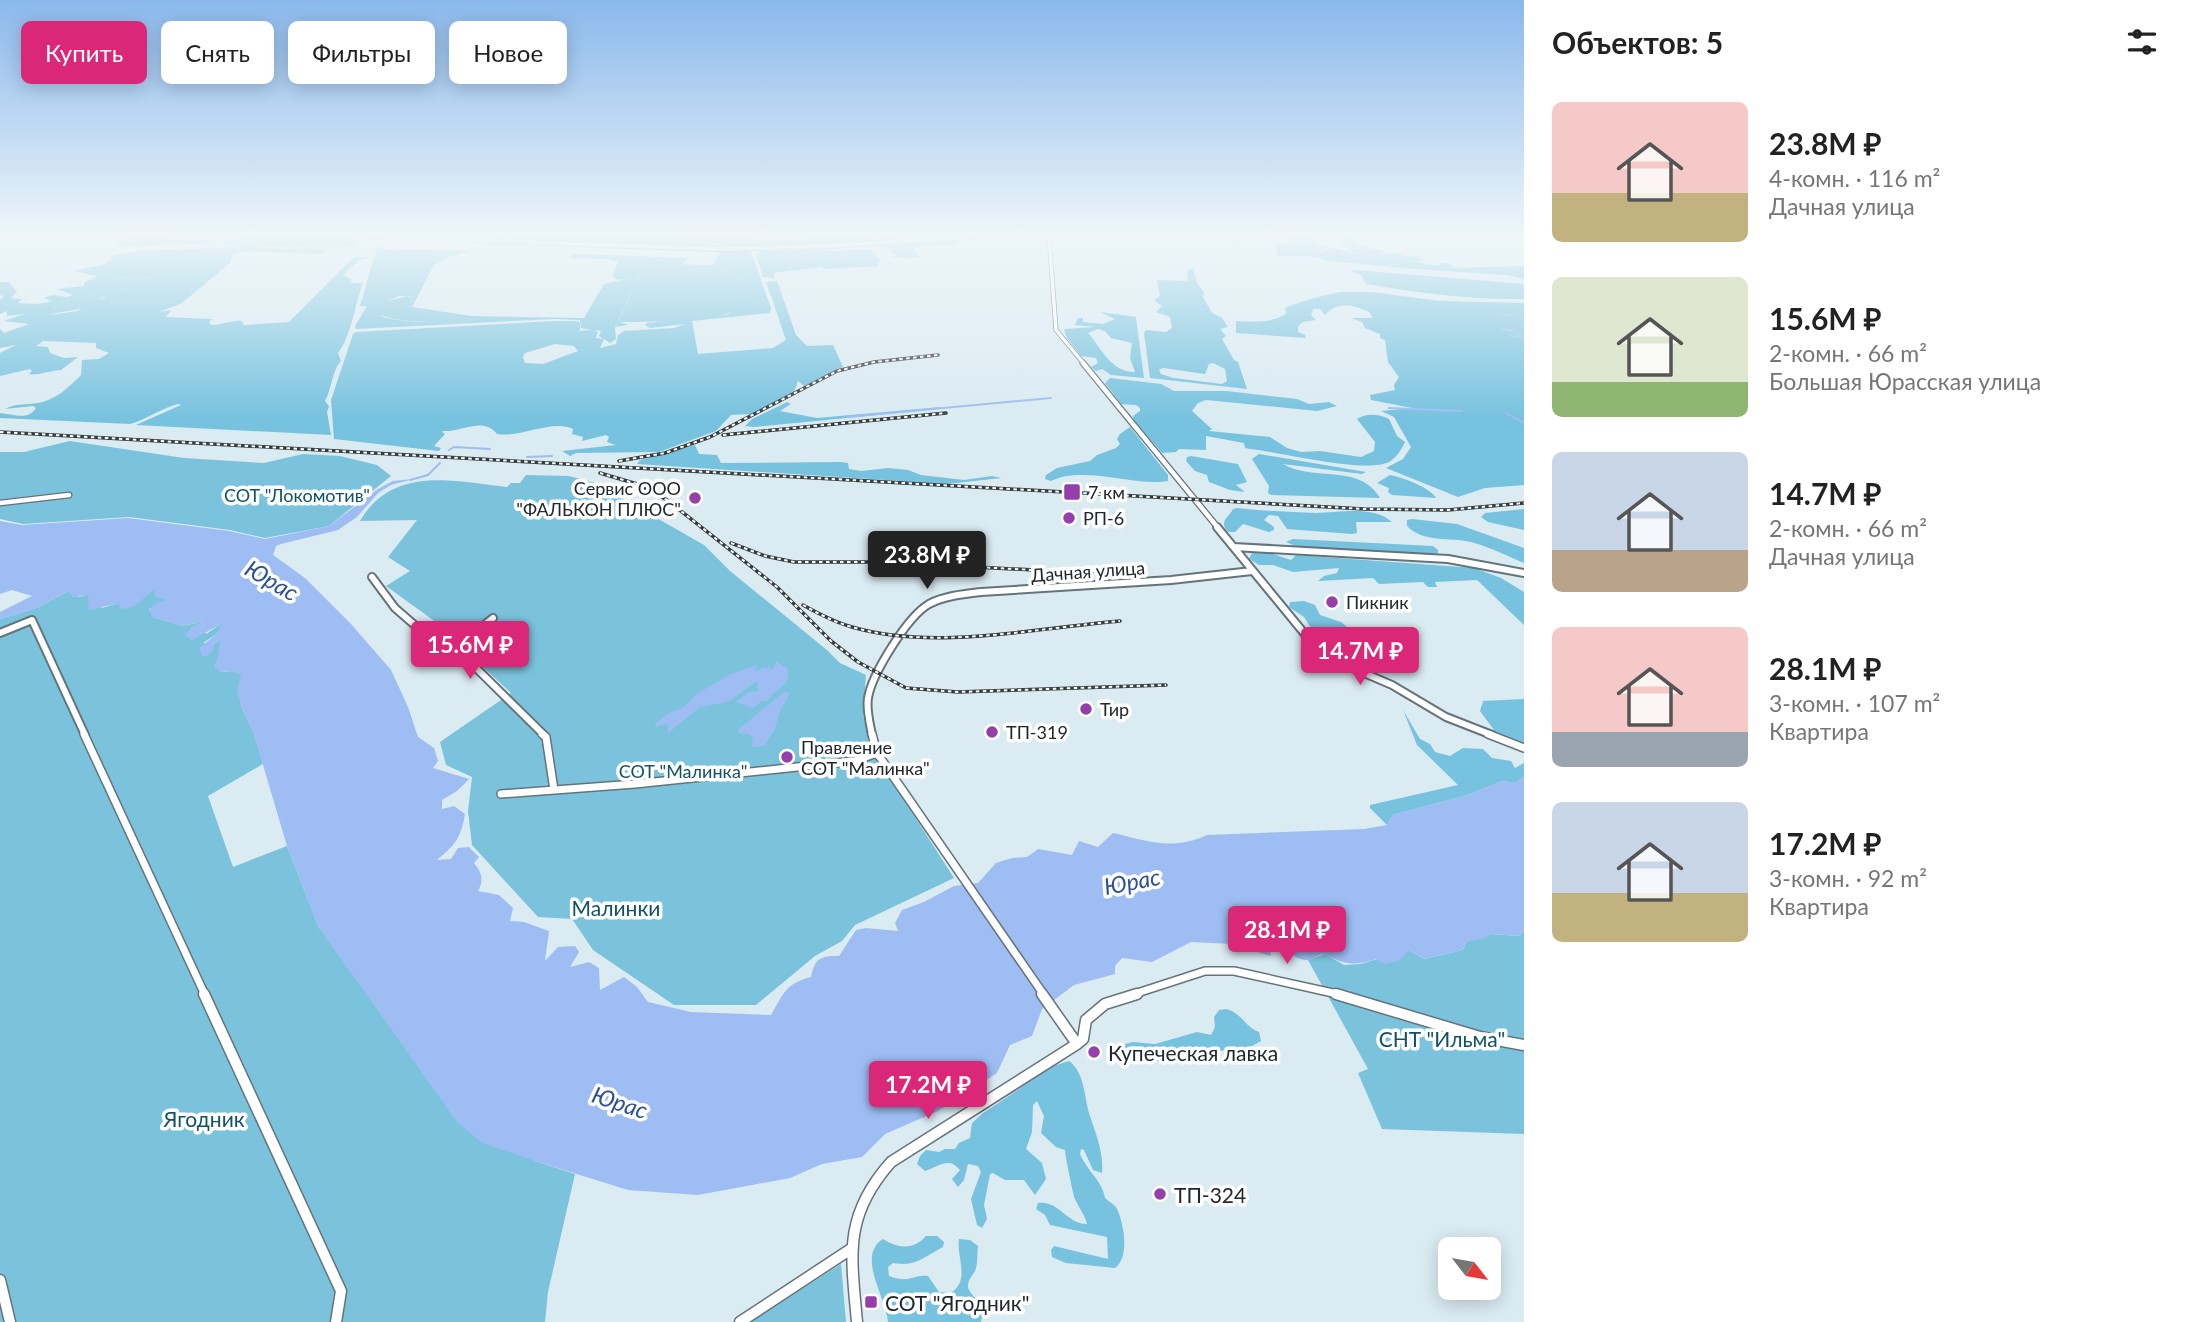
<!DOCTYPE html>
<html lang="ru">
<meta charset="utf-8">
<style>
:root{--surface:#fff;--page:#f6f6f6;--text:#222;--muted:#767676;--accent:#db2777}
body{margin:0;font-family:Lato,sans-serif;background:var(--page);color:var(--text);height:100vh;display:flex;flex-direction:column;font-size:26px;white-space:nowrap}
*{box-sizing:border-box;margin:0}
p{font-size:23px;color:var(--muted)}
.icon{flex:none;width:38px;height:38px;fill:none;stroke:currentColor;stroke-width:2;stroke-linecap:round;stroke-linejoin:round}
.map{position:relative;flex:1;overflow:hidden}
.panel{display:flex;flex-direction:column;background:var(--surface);width:665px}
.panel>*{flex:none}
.top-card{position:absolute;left:21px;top:21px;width:665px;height:63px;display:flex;gap:14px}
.needle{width:46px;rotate:121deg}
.fabs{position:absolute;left:1438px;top:1237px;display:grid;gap:14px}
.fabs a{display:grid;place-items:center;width:63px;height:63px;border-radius:10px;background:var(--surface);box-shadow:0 4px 18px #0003;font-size:35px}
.price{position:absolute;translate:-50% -60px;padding:0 16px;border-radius:7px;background:var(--accent);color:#fff;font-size:23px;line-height:46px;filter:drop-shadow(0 2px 4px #0008)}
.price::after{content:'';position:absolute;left:50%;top:42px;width:21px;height:16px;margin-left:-10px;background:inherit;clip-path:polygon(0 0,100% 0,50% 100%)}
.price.on{background:#222;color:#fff}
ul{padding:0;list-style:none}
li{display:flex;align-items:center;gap:21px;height:175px;padding:0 28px}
li span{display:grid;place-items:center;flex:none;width:196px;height:140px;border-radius:10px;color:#555}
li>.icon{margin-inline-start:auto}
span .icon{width:84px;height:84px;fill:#fffc;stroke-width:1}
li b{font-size:30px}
h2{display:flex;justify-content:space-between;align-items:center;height:84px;padding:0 28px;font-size:30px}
.chip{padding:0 24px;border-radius:10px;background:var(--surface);box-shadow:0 4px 18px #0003;font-size:24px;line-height:63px}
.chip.on{background:var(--accent);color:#fff}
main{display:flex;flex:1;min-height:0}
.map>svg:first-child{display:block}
</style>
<main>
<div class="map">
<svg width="1524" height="1322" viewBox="0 0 1524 1322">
<rect width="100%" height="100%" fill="#daebf2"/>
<path fill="#7bc3dd" d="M655,264L714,265V270L740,276L752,290C748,297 737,309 729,313C711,322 641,322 618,322L642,268Z
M153,276L131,284V288L108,293C101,303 86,297 78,306L80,309L50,314L61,310L69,303L51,308L50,305L87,295L118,278Z
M407,296L415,299L411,302V309L474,320C456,324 396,323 381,315L388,301Z
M1482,313H1497L1524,318V339L1502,333Z
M70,441L184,458L264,463L303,454L340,456L377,465L391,476L329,526L265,538L230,530L129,517L23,524L0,519V452H24Z
M526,475L569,476L626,491L620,497L704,545L730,571L827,650L840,663L866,675L863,716L871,748L954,878L855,925L842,941L815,956L756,1005H674L593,950L572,919L538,917L472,845L468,811L472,777L446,765L440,742L511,693L472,657L455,647L462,641L386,586L410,571L388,557L417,520L360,521C393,465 454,481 507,487L511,483H520Z
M154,589L168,600L149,609L153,617L183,626L204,621L206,634L222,623L218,633L203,643L214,644L220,640L221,672L232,671L241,674V706L253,731L263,764L208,796L233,867L287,846L319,928L535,1161L575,1174L548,1292L545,1322H0V619L36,608L69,591L79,597L89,594L102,608L145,595Z
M1524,932V1134L1382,1129L1358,1073L1368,1069L1308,960L1325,954L1344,965L1360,964L1409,950L1424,959L1463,950L1466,942L1492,934L1519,936Z
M841,1264L846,1322H750Z"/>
<path fill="#77c2de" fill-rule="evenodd" d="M252,234L279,238H348L359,242C345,255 280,241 260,248L328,249L324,254L243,251L232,255L231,262L182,303L159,312L171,310L166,317L212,319L209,322L212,325C223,325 231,320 242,321L244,325L289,322L354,257H372L358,261L343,275L352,280L350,283H363C355,304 351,337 338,353L341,361C332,370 332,388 325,401L329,406L327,412L331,435L136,425L181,405L178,404C160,409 147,419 130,424L0,418V413C13,414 28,421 36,408L33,406L5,409C16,403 26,405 38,403C56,400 69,387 81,375L82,360L99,359L109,353L96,348V343L43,341L36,346L48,347L50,353L64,358L78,357L61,370C51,370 38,376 29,374L32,371L30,369L0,376V353L16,345L0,348V329L4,333L29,324L4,321L24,314L7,316V311L0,314V300L4,296L0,295V282H9L17,292L11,298L22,299L18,303C29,304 41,305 52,301L44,298L53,295L67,297L73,295L57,289L84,286V283L97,276L74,271L106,264L112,258L111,256L140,251L236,247L240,246L225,245L222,242ZM153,276L131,284L128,289L108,293L104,298L81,302L78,306L81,309L77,311L50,315L62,310L69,302L53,308L50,305L88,295L118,278Z
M498,234L786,239L882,236L872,238L873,240L855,242L722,247L486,239Z
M1280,234L1316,236L1314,238L1315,244L1329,246L1311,256L1332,247L1360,255L1349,250L1342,243L1344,234H1363L1366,235L1357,240L1358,245L1388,252L1369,256L1395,252L1407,257L1418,256L1424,261L1416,262L1438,266L1441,265L1439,263H1448L1456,268L1524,266V279L1507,275L1385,267L1414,261L1383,266L1330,261L1310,256H1277L1276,244L1292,242Z
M131,237L211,240L217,243L115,247Z
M954,239L956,245L913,247L919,258L890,257L897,255L890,253L892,250L883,246Z
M380,246L384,249L471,251L448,257L434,265L412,307L471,316L584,318L604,284L632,278L618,280L612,276L618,262L606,259L568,258L573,254L689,258L681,265L655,264L653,268H642L618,321L628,325L615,327L616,339L610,343L599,336L601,331L593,330L598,332L596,338L604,339L600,348L616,344L618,335L624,331L674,328L684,324L650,328L645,325L647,323L727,315L736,308L752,290L740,276L714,270V264L721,251H748L751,252L771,308L770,313L692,321L698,354L773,348L786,340C779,320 774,303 766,282L777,281L796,335L807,346L833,345L843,367L804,386L798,381L793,394L751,414L731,415L716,431L659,452L576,453L570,456L562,451L616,445L607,442L609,437L606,435L582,441L583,437L572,434L573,429C551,419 522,438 497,434C483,416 463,432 443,431L442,432L445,434L434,446L441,448L439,451L334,439L331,400L353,334L356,332L554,321H577L580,323V331L592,330L581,328L580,320L555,319L356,329L355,326L367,306H360L377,247ZM409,296L415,299L409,305L411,309L473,320C456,324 395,323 381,316L388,301L399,296ZM555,344L574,346L578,351L543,364L525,363L523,357L525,353Z
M818,249L835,251L869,249L881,261L877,263L879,266L824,269L822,267L774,273V278L763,277L756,255L759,251Z
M1193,268L1198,285L1204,292L1203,297L1212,313L1222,318L1228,327L1220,329L1226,336L1222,339L1234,360L1238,362L1247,389L1150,378L1144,333L1146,330L1166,332L1172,328L1170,317L1156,312L1162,306L1154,300L1160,296L1157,280L1188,281L1187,271ZM1213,363L1225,369L1227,381L1222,384L1174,378L1161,374L1159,370L1163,368L1205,374L1209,364Z
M1355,270L1524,284V299C1471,300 1419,293 1366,284L1361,275L1350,271Z
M1341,292H1372L1440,301L1524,303V318L1497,313H1483L1491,317C1498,333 1507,335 1524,339V485L1485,488L1458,497L1386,468L1403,459L1411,447L1394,417L1381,411L1412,408L1371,400L1370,395L1395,390L1394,385L1399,377L1388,362L1385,340L1380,338V334L1365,328L1362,322L1351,318H1373L1369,312C1351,304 1338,301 1325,315L1320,309H1313L1311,315L1316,320L1303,322L1298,326V332L1305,335L1306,338L1236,333V321C1254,322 1271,323 1286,314L1285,308C1304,300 1321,296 1341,292Z
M1100,312L1136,317L1144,378L1111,375L1102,369L1096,371L1091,367L1098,363L1096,358L1081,356L1067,338L1064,329L1096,327L1075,325L1078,318H1083V322L1103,324L1115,319ZM1098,329L1105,331L1111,338L1132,343L1130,358L1135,372C1110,372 1102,348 1088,333Z
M1110,378L1161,384L1174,391H1227L1297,399L1309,404L1329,402L1337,406L1317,411L1206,400L1198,403L1192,411C1199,417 1206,424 1212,429L1209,431L1270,437L1287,448L1301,452L1320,451L1361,457L1374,451L1375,442L1357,419C1366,413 1379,414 1389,419L1397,436L1405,442C1402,449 1396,458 1389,462C1365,474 1280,452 1250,449L1245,448L1244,443L1206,436V450L1179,449L1176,452L1162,453L1134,421L1133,416L1140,411V408L1136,405L1121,404L1105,383Z
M787,402L791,404L780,411L817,418L941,407L938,409L754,427L745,426L752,419Z
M1130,427L1168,475V481C1136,487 1083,465 1051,481L1045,479L1046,475L1057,468L1090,461L1097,455L1116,448L1120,444L1117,439L1120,434Z
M695,445L699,454L717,455L721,463L841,462L848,463L849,469L861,471L888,468L908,470L921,475L964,480L992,476L1001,478L947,484L637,464L640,460Z
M1259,454L1366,472L1362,474L1283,464C1314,482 1360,463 1380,498L1271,495L1268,493L1269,486L1252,459Z
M1191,456L1238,464L1247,482L1236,485L1245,492L1230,490L1209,482L1207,475L1195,471L1186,461L1187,457Z
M1390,475C1402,477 1431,488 1436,498L1392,495L1388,492L1389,488L1377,483Z
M1237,508C1263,511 1290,512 1316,513C1339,513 1373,505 1392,522H1356L1357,533L1352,534L1287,529L1278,516L1269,515L1264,520L1274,527V530L1269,532L1243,524L1235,532H1228C1218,521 1229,518 1233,509Z
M1524,509V530L1488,522L1481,517L1485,513Z
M1412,519L1457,524L1524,548V563C1507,556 1490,547 1471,542C1450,537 1423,543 1407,526V520Z
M1293,539L1433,546L1438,550V553L1432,554L1298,547L1286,542Z
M1267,552L1291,560L1296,555L1474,568L1501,578L1524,592V625L1477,580L1435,582L1437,587H1428L1423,582L1379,584L1373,578L1318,581L1324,576L1337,573L1339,568L1293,572L1273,565H1259L1249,559L1252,553Z
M1304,601L1315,605L1320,615L1341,622L1360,638L1373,654C1361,657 1346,661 1336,651L1338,644L1325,642L1317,637L1304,617L1289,607L1290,602Z
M1524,699V744L1497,734L1480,711L1483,701Z
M1403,710L1420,739L1430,744L1435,752L1450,756L1463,748L1483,749L1492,758L1511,761L1515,768L1524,763V776L1516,783L1502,781L1468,795L1393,815L1387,825L1370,808V805L1458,785L1417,745Z
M1226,1009C1242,1013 1245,1027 1259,1032L1261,1041L1243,1051L1227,1049L1203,1057L1137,1063L1124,1062L1113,1053V1047L1133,1042L1155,1044L1197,1032L1211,1035L1215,1027L1214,1017L1219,1010Z
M1069,1061C1085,1073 1084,1096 1089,1113C1095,1132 1104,1152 1102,1173L1093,1170L1084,1150L1081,1149L1080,1154C1087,1171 1102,1180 1105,1198C1109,1202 1115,1204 1117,1209C1124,1224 1130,1257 1115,1268L1066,1263L1052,1257L1051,1250L1054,1246L1108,1259L1107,1237L1050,1225L1045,1215L1036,1209L1038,1203C1059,1200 1068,1225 1087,1224C1085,1215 1079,1208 1075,1199C1073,1195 1065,1154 1065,1150L1056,1147L1041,1133L1044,1116L1037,1101L1033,1105L1032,1132L1026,1149L1042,1163L1046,1179L1035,1195L1024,1180H1005L993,1173L990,1174L984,1205L987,1219L982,1228L977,1225L971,1199L981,1172L978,1166L968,1164L964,1180L958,1187L952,1179L960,1170C948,1156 939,1167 925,1171L917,1164L920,1156L926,1150L939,1152L945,1149H955L959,1143L970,1138L972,1123L982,1114L1053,1066Z
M926,1236H937L944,1242L943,1247C923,1257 917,1267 893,1263L888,1267L889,1276C910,1284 913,1274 928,1276L939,1292L951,1293C971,1279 956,1258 959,1239L970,1240L978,1246C977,1253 978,1265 975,1271C971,1278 968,1279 968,1288C975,1302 986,1304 981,1322H888C886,1297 856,1256 883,1239C898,1249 914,1250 926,1236Z"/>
<path fill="#9ebdf3" d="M413,479L391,485L378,493L357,517L338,530L281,544L276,546L273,555L305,578L351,624L391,670L408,707L418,737L434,748L438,761L433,768L469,779L457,791L442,800V809L454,806L465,814C461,838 455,845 437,860L451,859L458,848L469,847L479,857L474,863C482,873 484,880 478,891L499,895L513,908L510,921L524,922L549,931L545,961L558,947L575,946L579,952L570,967L589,962L599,968L600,990L624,977L637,987L648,1002L691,1012L771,1015C784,993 785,984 811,977C815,958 820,956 839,956L856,930L866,928L898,931L895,923L902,910L924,902L954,886L978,883L996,863L1012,858L1027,857L1038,849L1072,855L1079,841L1098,847L1113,833C1147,841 1172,851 1207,835L1364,829L1387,825L1393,815L1468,795L1502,781L1516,783L1524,776V932L1520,936L1492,934L1486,938L1466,942L1463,950L1424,959L1409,950L1400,960L1385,964L1376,959C1355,966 1344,965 1325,954C1318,954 1314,959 1308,960C1294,961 1282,945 1279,934L1270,930L1268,940L1271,956L1260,953L1253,945L1191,942L1152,962L1122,958L1115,966V974L1074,985L1042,1009L1032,1036L1010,1045L997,1073L938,1111L885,1134L862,1157L822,1164L790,1178L698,1195L628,1190L535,1161L482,1143L457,1122L319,928L287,846L253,731L241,706L237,691L241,675L232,671L220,672L214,666L218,657L220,640L214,644L213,650L207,656H202L199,648L218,633L221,624L192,640L185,635L192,627L203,621L183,626L153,617L149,610L156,603L167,600L156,597L154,590L133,607L120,609L119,603L89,610L88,595L73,597L69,591L36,608L0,619V612L32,596L12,590L0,594V521L22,525L128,518L229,531L265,539L329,526L378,489L393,481Z
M776,661L784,667H787C793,686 776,687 768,701H762L753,708L736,702L748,692L758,691L757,681L728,702L700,707L668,733L667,723L656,727L655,724L667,714L684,707L695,695L729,675L757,665L754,670L759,671L764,667L767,669L769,665L770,669L774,668Z
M785,691L790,693L780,711L775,729L764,746L752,747L753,738L749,734L738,733L739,729Z"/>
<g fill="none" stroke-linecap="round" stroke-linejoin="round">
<path stroke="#9ebdf3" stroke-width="2" d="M1201,234L1238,244
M1502,329L1516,331L1524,341
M1389,408L1462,411
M1506,413L1524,423
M847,417L1051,398
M449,450L454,447L490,449
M527,457L552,456
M410,480L428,475L440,463"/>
<defs>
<path id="street-far4" d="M1051,234L1049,236L1056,330L1085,365"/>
<path id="street-far3" d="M1083,363L1219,529
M0,503L69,495"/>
<path id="street-far2" d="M1217,527L1322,655L1392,685L1446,717L1492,735
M1234,547L1448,559L1524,573
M372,577L395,608L433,641L466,658L544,735
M0,633L32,620L85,735
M452,650L493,618
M872,735C870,724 866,710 868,698C872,674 907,617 929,604C944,596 964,594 981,592L1171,580L1252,571"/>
<path id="street-far1" d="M84,734L205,995
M542,734L546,737L554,790
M872,734L877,753L1044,995
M1488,734L1524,748
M501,794L635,784L854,761L877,753
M1131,995L1205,971H1234L1342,995"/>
<path id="street" d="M204,994L341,1291L336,1322
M1042,994L1077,1044
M1336,994L1480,1037L1524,1045
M0,1280L10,1322
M740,1322L851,1249
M857,1322C851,1255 843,1216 891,1162L1077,1044L1083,1039L1086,1020L1105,1004L1137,994"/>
<path id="secondary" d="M295,234L719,249L827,246L985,236"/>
<path id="primary" d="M979,234H1046"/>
</defs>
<use href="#street-far4" stroke="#64747a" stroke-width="5"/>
<use href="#street-far3" stroke="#64747a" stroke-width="7"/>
<use href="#street-far2" stroke="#64747a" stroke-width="10"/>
<use href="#street-far1" stroke="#64747a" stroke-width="10"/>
<use href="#street" stroke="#64747a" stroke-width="13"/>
<use href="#secondary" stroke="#64747a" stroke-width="6"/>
<use href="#primary" stroke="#48929a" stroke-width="8"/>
<use href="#street-far4" stroke="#fff" stroke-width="3.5"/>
<use href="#street-far3" stroke="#fff" stroke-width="4.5"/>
<use href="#street-far2" stroke="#fff" stroke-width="6"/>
<use href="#street-far1" stroke="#fff" stroke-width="7"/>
<use href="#street" stroke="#fff" stroke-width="10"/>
<use href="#secondary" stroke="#ceeff3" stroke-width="4.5"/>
<use href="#primary" stroke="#9ee0e6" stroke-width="6"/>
<defs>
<path id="rail" d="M0,432L1364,509L1448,510L1524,503
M723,435L946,413
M619,461L665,453L710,437L837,371L874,362L938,355
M600,473L637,484L667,500L777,587L831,641L858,662L906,688L958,692L1166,685
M731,543L765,556L794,562H879L1092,573
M803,605C819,614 834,622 852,627C934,651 1036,628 1120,621"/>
</defs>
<use href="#rail" stroke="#353c40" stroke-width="3.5"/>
<use href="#rail" stroke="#fff" stroke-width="2" stroke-dasharray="3.5" stroke-linecap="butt"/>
</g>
<linearGradient id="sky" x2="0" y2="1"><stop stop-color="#8ab8ec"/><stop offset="0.56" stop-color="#eef6f9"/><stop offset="1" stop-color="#eef6f9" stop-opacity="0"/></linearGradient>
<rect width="1524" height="419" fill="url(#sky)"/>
<g fill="#953fac" stroke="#fff" stroke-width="2.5">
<rect x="1063" y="483" width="18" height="18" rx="3.5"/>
<circle cx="695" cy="498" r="7"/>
<circle cx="1069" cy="518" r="7"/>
<circle cx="1332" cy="602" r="7"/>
<circle cx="1086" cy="709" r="7"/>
<circle cx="992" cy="732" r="7"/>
<circle cx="787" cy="757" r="7"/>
<circle cx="1094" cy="1052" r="7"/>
<circle cx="1160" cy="1194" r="7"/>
<rect x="864" y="1295" width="14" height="14" rx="3.5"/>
</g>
<g text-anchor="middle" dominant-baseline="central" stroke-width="7" stroke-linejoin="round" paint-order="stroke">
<g font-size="18" fill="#21272a" stroke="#fff" text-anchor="start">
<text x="681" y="488" text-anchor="end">Сервис ООО<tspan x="681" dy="21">"ФАЛЬКОН ПЛЮС"</tspan></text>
<text x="1088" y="492">7 км</text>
<text x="1083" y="518">РП-6</text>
<text x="1346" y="602">Пикник</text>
<text x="1100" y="709">Тир</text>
<text x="1006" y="732">ТП-319</text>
<text x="801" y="747">Правление<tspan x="801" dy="21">СОТ "Малинка"</tspan></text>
</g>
<g font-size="18" fill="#115164" stroke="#fff">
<text x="297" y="495">СОТ "Локомотив"</text>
<text x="683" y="771">СОТ "Малинка"</text>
</g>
<g font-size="18" fill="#21272a" stroke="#fff">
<text transform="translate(1088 571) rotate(-4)">Дачная улица</text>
</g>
<g font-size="21" fill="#115164" stroke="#fff">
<text x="616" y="907">Малинки</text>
<text x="1442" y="1038">СНТ "Ильма"</text>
<text x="204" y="1118">Ягодник</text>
</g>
<g font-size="21" fill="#21272a" stroke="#fff" text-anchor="start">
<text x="1108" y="1052">Купеческая лавка</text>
<text x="1174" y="1194">ТП-324</text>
<text x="885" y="1302">СОТ "Ягодник"</text>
</g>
<g font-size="23" font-style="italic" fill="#2e5192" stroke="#fff">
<text transform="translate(272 580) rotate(30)">Юрас</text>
<text transform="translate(1132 881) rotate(-11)">Юрас</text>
<text transform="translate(620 1102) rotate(18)">Юрас</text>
</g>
</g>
</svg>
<div class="fabs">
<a><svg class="needle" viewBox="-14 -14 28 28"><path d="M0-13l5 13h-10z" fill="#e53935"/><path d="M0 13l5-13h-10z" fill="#767676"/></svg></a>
</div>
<b class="price on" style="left:927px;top:591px">23.8M ₽</b>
<b class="price" style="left:470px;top:681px">15.6M ₽</b>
<b class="price" style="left:1360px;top:687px">14.7M ₽</b>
<b class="price" style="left:1287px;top:966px">28.1M ₽</b>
<b class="price" style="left:928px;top:1121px">17.2M ₽</b>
<div class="top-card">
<a class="chip on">Купить</a>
<a class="chip">Снять</a>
<a class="chip">Фильтры</a>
<a class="chip">Новое</a>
</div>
</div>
<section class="panel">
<h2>Объектов: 5<svg class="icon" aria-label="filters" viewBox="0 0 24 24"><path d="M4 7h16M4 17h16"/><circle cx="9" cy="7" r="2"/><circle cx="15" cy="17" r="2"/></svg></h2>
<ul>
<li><span style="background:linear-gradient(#f6c9c9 65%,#c2b280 0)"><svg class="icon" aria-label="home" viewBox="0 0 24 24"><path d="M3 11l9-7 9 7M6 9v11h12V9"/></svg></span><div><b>23.8M ₽</b><p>4-комн. · 116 m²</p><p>Дачная улица</p></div></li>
<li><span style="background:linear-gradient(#dfe7d0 75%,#8fb573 0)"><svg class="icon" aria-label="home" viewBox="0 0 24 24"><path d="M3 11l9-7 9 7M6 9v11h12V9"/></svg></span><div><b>15.6M ₽</b><p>2-комн. · 66 m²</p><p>Большая Юрасская улица</p></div></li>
<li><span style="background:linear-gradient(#c9d6e8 70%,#b9a48a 0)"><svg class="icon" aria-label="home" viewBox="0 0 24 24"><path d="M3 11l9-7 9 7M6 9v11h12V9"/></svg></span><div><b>14.7M ₽</b><p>2-комн. · 66 m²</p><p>Дачная улица</p></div></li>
<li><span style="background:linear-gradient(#f6c9c9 75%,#9aa5b1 0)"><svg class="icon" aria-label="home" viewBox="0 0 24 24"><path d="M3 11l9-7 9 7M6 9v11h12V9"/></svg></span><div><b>28.1M ₽</b><p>3-комн. · 107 m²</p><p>Квартира</p></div></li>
<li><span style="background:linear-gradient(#c9d6e8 65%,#c2b280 0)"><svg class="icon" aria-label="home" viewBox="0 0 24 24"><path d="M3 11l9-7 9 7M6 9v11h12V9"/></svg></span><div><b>17.2M ₽</b><p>3-комн. · 92 m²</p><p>Квартира</p></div></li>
</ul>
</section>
</main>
